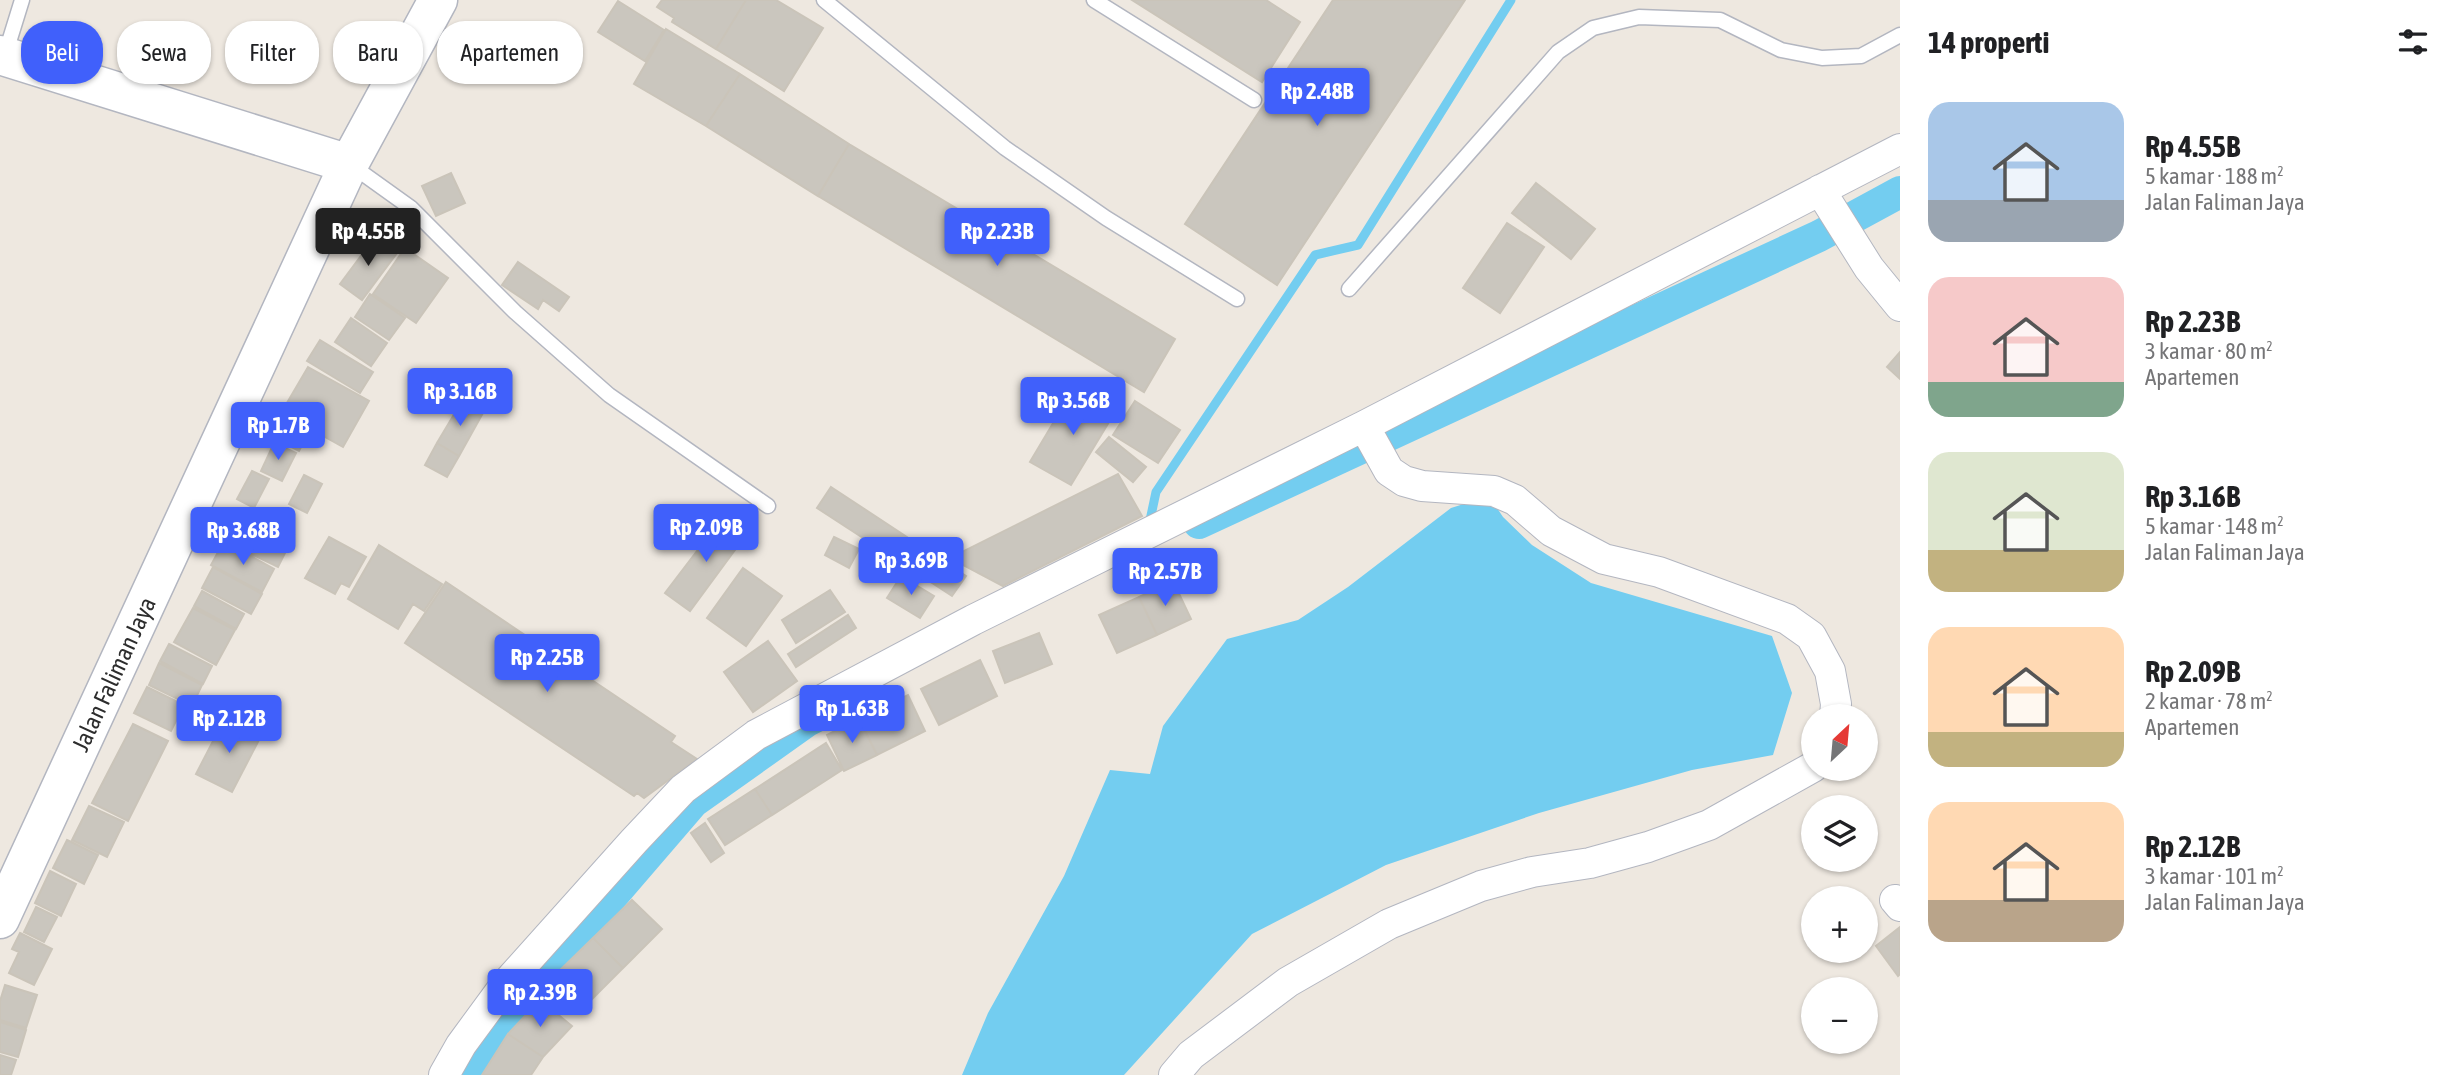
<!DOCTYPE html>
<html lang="id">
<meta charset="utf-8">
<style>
:root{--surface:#fff;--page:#f6f6f6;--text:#202124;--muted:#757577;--accent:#4060fb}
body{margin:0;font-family:"Asap Condensed",sans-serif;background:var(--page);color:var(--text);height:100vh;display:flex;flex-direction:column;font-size:26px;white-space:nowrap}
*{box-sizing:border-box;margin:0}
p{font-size:23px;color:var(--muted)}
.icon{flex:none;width:38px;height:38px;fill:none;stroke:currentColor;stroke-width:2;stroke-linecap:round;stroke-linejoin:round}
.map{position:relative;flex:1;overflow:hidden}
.details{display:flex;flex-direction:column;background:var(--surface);width:560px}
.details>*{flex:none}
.banner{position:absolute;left:21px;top:21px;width:665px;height:63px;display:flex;gap:14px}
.needle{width:46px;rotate:26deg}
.tools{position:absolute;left:1801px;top:704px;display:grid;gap:14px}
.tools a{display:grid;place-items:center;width:77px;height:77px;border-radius:50%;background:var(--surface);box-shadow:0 2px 5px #0004;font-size:35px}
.price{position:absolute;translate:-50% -60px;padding:0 16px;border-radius:7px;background:var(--accent);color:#fff;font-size:23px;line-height:46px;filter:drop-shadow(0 2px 4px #0008)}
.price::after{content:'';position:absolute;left:50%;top:42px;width:21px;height:16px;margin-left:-10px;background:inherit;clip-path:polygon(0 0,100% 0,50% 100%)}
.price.on{background:#222;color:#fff}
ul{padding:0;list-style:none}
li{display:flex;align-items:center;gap:21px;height:175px;padding:0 28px}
li span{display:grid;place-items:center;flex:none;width:196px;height:140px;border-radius:21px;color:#555}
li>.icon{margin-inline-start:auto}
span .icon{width:84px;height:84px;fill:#fffc;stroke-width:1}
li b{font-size:30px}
h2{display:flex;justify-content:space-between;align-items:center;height:84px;padding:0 28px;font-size:30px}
.tag{padding:0 24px;border-radius:28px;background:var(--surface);box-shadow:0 2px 5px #0004;font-size:24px;line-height:63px}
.tag.on{background:var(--accent);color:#fff}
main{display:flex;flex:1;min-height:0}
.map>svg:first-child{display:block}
</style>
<main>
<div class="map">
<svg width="1900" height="1075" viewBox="0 0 1900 1075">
<rect width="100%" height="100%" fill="#eee8e0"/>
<path fill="#73cdf0" d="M1489,496L1503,517L1532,545L1591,583L1772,636L1792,693L1773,755L1692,770L1539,813L1386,865L1252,934L1124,1075H962L988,1013L1064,876L1110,770L1150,774L1163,726L1227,639L1298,620L1348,587L1451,508Z"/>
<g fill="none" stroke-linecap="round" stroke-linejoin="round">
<path stroke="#73cdf0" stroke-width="9" d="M1149,525L1156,492L1315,255L1358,245L1511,0"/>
<path stroke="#73cdf0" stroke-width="32" d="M1199,523L1819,236L1900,192
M471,1075L503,1023L693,802L807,721L825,712"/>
</g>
<path fill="#cac6be" stroke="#cac4b9" stroke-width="2" d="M662,0H746L716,49L672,22L674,18L657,7Z
M746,0H776L823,28L784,91L716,49Z
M1132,0H1266L1300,22L1262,82Z
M1333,0H1465L1277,285L1185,224Z
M618,1L664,30L645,61L598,32Z
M666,29L740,74L706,126L634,84Z
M740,74L849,144L818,196L706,126Z
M849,144L1175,339L1144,392L818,196Z
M451,173L465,203L436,216L422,186Z
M1536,183L1595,229L1571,259L1512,213Z
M1507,223L1544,247L1500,313L1463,288Z
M375,237L397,253L362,300L340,284Z
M405,248L448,278L416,323L373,294Z
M518,262L569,297L559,311L543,300L538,309L502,285Z
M370,294L405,318L389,340L355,317Z
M351,318L387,343L371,366L335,342Z
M320,340L373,372L360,393L307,361Z
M1900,352V379L1887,367Z
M308,367L369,401L343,447L316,432L322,423L287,403Z
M1074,388L1115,412L1071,485L1030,462Z
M462,401L483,413L459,456L437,443Z
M1135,401L1180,430L1158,463L1113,435Z
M289,409L314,422L299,451L274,438Z
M1109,437L1146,467L1133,482L1096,452Z
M274,443L296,453L282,481L261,471Z
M437,443L459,456L447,477L425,465Z
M252,471L269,479L254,508L237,499Z
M1118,474L1142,516L1003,586L950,558Z
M304,475L322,484L307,513L289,504Z
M831,487L966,576L952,596L817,508Z
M240,509L294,535L278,567L224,541Z
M723,517L746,535L690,611L665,593Z
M329,537L366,557L349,587L341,583L335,594L305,578Z
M834,537L859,549L849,568L825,555Z
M224,541L274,569L262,592L211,565Z
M379,545L442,584L424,611L413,604L398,629L348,599Z
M213,567L262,594L251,614L202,588Z
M743,568L782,596L746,646L707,618Z
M901,576L934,596L920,618L887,598Z
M1173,581L1191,619L1157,635L1139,597Z
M446,582L675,736L671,742L697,759L644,798L637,793L634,796L405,643Z
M830,590L845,612L796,643L782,620Z
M202,591L244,614L236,629L194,606Z
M1139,597L1157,635L1117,653L1099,615Z
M193,608L235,630L216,665L174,642Z
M848,615L856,628L796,667L788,654Z
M1039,633L1052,664L1005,683L993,651Z
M768,641L797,681L753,712L724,672Z
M169,644L212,666L203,684L160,661Z
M980,660L997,696L939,725L921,689Z
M159,663L202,685L192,706L149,685Z
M147,687L184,705L171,731L134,713Z
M908,695L925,731L877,755L859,719Z
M225,718L261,736L232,792L196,774Z
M859,719L877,755L844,771L827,735Z
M133,724L168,741L128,821L92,803Z
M826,743L842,770L772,815L755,789Z
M755,789L772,815L725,845L708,819Z
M89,806L124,822L107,857L72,840Z
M705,823L724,853L711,862L691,833Z
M67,840L98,855L84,884L53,868Z
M50,871L76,884L61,916L35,903Z
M632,900L662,929L623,968L593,938Z
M36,907L57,917L44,942L24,932Z
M1900,927V974L1898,976L1876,946Z
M20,933L52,949L34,985L9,973L19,952L12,949Z
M593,938L623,968L580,1011L549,981Z
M5,985L37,995L26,1028L0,1020V1001Z
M540,1000L572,1026L543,1057L508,1034Z
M0,1022L26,1030L18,1057L0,1052Z
M508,1034L543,1057L531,1075H482Z
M0,1055L16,1060L11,1075H0Z"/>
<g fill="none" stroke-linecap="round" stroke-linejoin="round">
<defs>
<path id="lane" d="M824,0L1005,148L1106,218L1237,299
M1094,0L1254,100
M5,55L22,0
M351,165L411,208L515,312L609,395L768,506
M1349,289L1558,52L1593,28L1639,17L1720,20L1781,50L1822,58L1861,56L1900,35"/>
<path id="street" d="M1820,190L1869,268L1900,306
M1364,426L1389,471L1404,481L1422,486L1494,491L1515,500L1551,531L1604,559L1659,572L1787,619L1811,636L1830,671L1836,704L1835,716
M1895,900L1900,906
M444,1075L461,1045L505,985L634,841L683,789L756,735L973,620L1364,426L1900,149
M1174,1075L1191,1055L1288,982L1389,924L1481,886L1532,872L1590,863L1648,847L1709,825L1813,767"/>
<g id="secondary">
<path d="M0,55L349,164"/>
<path id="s1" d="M0,919L349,164L438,0"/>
</g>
</defs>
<use href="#lane" stroke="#b3b6c0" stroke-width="17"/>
<use href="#street" stroke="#b3b6c0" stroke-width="32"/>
<use href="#secondary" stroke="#b3b6c0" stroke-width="41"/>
<use href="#lane" stroke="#fff" stroke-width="14"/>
<use href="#street" stroke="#fff" stroke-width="30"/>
<use href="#secondary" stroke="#fff" stroke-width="38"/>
</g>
<g text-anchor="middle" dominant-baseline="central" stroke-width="5" stroke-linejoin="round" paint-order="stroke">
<g font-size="24" fill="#2d2d2d" stroke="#fff">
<text stroke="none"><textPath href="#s1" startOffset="270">Jalan Faliman Jaya</textPath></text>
</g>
</g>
</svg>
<div class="tools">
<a><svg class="needle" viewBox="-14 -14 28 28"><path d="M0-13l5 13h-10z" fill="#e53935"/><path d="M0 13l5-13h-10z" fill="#757577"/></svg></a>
<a><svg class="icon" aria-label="layers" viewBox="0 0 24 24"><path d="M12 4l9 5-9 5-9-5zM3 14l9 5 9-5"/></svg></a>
<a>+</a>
<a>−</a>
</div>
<b class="price" style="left:1317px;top:128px">Rp 2.48B</b>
<b class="price on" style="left:368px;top:268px">Rp 4.55B</b>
<b class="price" style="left:997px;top:268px">Rp 2.23B</b>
<b class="price" style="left:460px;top:428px">Rp 3.16B</b>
<b class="price" style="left:1073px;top:437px">Rp 3.56B</b>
<b class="price" style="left:278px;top:462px">Rp 1.7B</b>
<b class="price" style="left:706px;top:564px">Rp 2.09B</b>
<b class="price" style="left:243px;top:567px">Rp 3.68B</b>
<b class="price" style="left:911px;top:597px">Rp 3.69B</b>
<b class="price" style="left:1165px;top:608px">Rp 2.57B</b>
<b class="price" style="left:547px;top:694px">Rp 2.25B</b>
<b class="price" style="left:852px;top:745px">Rp 1.63B</b>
<b class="price" style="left:229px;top:755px">Rp 2.12B</b>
<b class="price" style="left:540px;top:1029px">Rp 2.39B</b>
<div class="banner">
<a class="tag on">Beli</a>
<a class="tag">Sewa</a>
<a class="tag">Filter</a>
<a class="tag">Baru</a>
<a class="tag">Apartemen</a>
</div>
</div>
<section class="details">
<h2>14 properti<svg class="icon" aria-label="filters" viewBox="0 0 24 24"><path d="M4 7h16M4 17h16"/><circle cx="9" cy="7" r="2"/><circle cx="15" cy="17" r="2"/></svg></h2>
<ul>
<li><span style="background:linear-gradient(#a9c7e8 70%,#9aa5b1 0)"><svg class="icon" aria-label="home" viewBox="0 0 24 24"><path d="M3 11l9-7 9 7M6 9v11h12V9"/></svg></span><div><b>Rp 4.55B</b><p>5 kamar · 188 m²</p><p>Jalan Faliman Jaya</p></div></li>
<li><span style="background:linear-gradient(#f6c9c9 75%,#7fa58c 0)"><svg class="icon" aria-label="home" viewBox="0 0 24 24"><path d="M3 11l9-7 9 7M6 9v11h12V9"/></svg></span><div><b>Rp 2.23B</b><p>3 kamar · 80 m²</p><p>Apartemen</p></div></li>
<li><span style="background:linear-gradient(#dfe7d0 70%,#c2b280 0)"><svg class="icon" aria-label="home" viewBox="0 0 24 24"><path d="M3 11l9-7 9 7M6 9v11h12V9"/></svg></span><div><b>Rp 3.16B</b><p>5 kamar · 148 m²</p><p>Jalan Faliman Jaya</p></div></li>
<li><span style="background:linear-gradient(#ffd9b3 75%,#c2b280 0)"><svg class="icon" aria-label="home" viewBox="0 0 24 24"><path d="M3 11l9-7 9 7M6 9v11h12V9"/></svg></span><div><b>Rp 2.09B</b><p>2 kamar · 78 m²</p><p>Apartemen</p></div></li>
<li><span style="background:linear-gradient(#ffd9b3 70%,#b9a48a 0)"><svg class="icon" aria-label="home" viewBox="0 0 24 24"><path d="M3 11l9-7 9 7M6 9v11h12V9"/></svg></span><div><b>Rp 2.12B</b><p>3 kamar · 101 m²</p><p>Jalan Faliman Jaya</p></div></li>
</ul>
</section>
</main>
